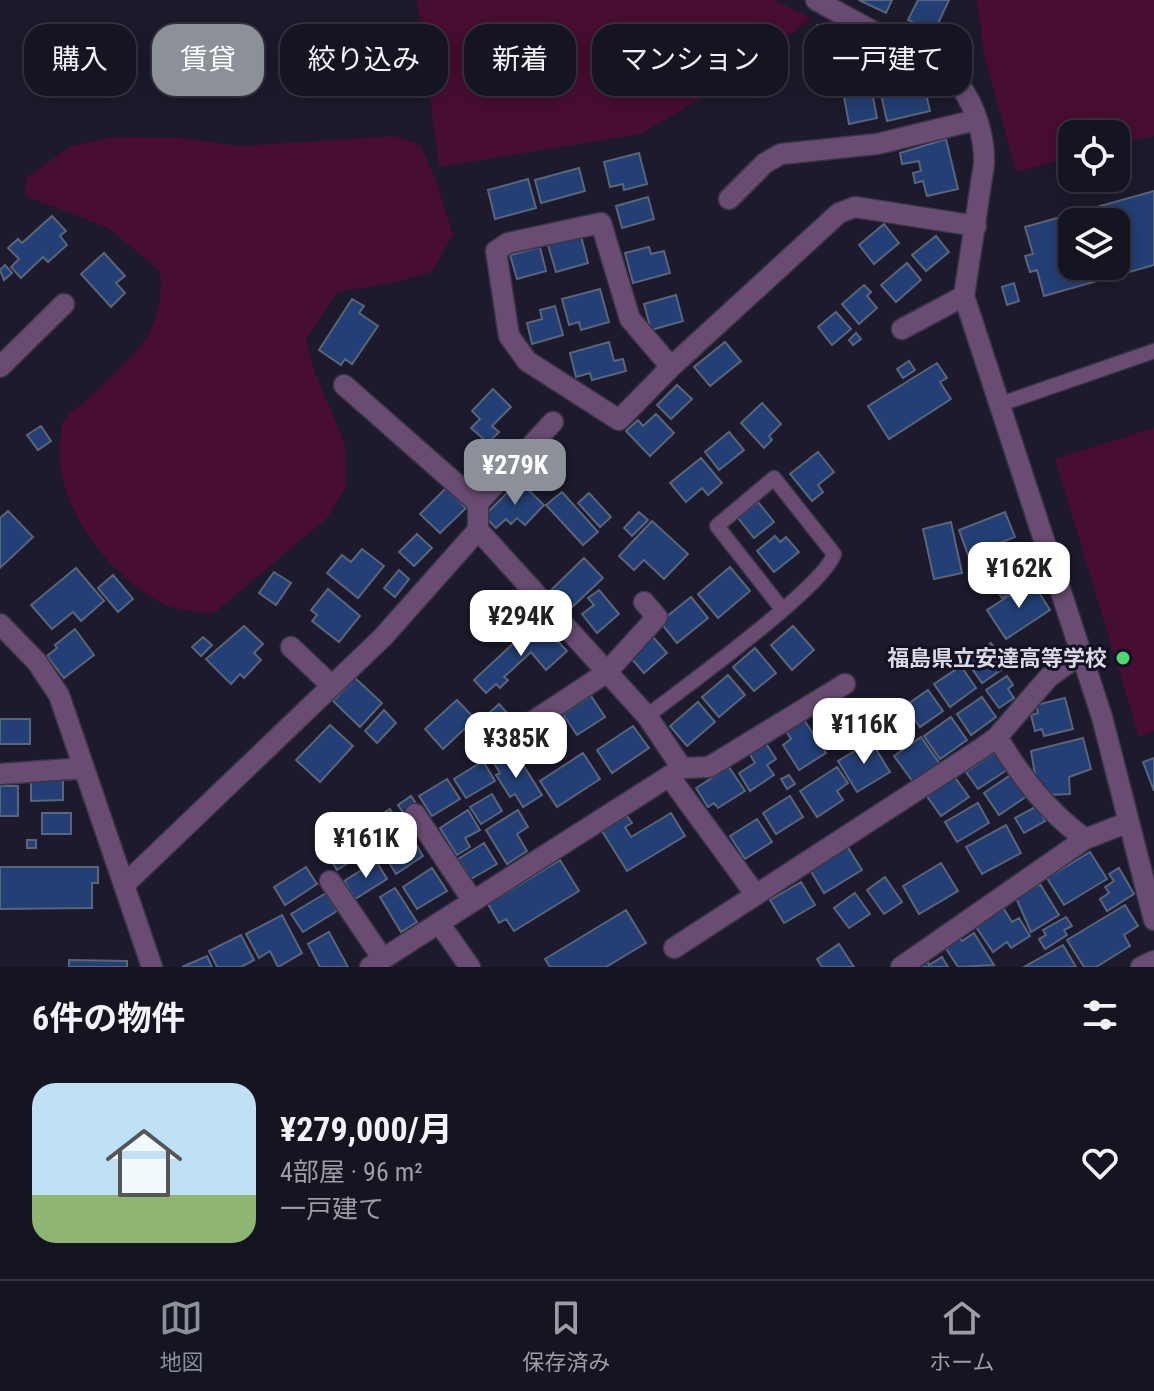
<!DOCTYPE html>
<html lang="ja">
<meta charset="utf-8">
<style>
:root{--surface:#151421;--page:#1e1d2a;--text:#f1f3f6;--muted:#9d9ea5;--line:#34333f;--accent:#8c9099}
body{margin:0;font-family:"Roboto Condensed","Noto Sans JP",sans-serif;background:var(--page);color:var(--text);height:100vh;display:flex;flex-direction:column;font-size:30px;white-space:nowrap}
*{box-sizing:border-box;margin:0}
p{font-size:26px;color:var(--muted)}
.icon{flex:none;width:44px;height:44px;fill:none;stroke:currentColor;stroke-width:2;stroke-linecap:round;stroke-linejoin:round}
.map{position:relative;height:967px;overflow:hidden}
.side{display:flex;flex-direction:column;background:var(--surface);flex:1}
.side>*{flex:none}
.guide{position:absolute;left:24px;top:24px;width:1106px;height:72px;display:flex;gap:16px}
.buttons{position:absolute;left:1058px;top:120px;display:grid;gap:16px}
.buttons a{display:grid;place-items:center;width:72px;height:72px;border-radius:16px;background:var(--surface);box-shadow:0 4px 20px #0003,0 0 0 2px var(--line);font-size:40px}
.price{position:absolute;translate:-50% -68px;padding:0 18px;border-radius:16px;background:#fff;color:#222;font-size:26px;line-height:52px;filter:drop-shadow(0 2px 4px #0008)}
.price::after{content:'';position:absolute;left:50%;top:48px;width:24px;height:18px;margin-left:-12px;background:inherit;clip-path:polygon(0 0,100% 0,50% 100%)}
.price.on{background:var(--accent);color:#fff}
ul{padding:0;list-style:none}
li{display:flex;align-items:center;gap:24px;height:200px;padding:0 32px}
li+li{border-top:2px solid var(--line)}
li span{display:grid;place-items:center;flex:none;width:224px;height:160px;border-radius:24px;color:#555}
li>.icon{margin-inline-start:auto}
span .icon{width:96px;height:96px;fill:#fffc;stroke-width:1}
li b{font-size:34px}
h2{display:flex;justify-content:space-between;align-items:center;height:96px;padding:0 32px;font-size:34px}
.tag{padding:0 28px;border-radius:24px;background:var(--surface);box-shadow:0 4px 20px #0003,0 0 0 2px var(--line);font-size:28px;line-height:72px}
.tag.on{background:var(--accent);color:#fff}
.tabs{display:flex;justify-content:space-around;align-items:center;height:112px;border-top:2px solid var(--line);background:var(--surface);font-size:22px;color:var(--muted)}
.tabs a{display:grid;justify-items:center;gap:4px}
.tabs .on{color:var(--accent)}
.map>svg:first-child{display:block}
</style>
<div class="map">
<svg width="1154" height="967" viewBox="0 0 1154 967">
<rect width="100%" height="100%" fill="#1c1a2c"/>
<path fill="#480d32" d="M417,0H774L811,18L742,74L641,134L439,167Z
M977,0H1154V136L1116,145V134H1072V157L1016,172L983,50Z
M395,136L421,145L435,178L453,234L432,272L391,283L337,292L306,339L312,365L345,445V488L328,517L213,614C199,611 179,611 166,605C110,579 52,503 60,440C61,435 61,426 63,422C68,413 82,404 90,397C131,358 166,333 160,271L108,228L26,196V178L71,146L114,137L181,138L239,146Z
M1154,428V731L1139,737L1055,459Z"/>
<path fill="#233f75" stroke="#596579" stroke-width="2" fill-rule="evenodd" d="M859,0H892L886,13Z
M918,0H949L934,32L908,20Z
M817,25L878,58L871,70L853,60L848,70L805,47Z
M923,81L930,111L887,121L880,90Z
M853,85L854,92L840,94L839,87Z
M872,92L877,118L849,124L844,97Z
M946,139L958,189L927,196L923,181L915,183L913,173L921,171L919,161L902,164L900,153Z
M639,153L647,184L624,190L623,184L610,187L604,162Z
M579,168L585,191L541,203L535,180Z
M528,179L536,208L495,219L488,190Z
M1154,191V265L1044,296L1037,270L1030,272L1025,256L1033,254L1025,227ZM1072,222H1116V266H1072Z
M648,197L654,219L622,228L616,206Z
M52,216L66,231L60,236L67,245L48,262L43,257L21,278L11,267L19,259L8,248L18,239L22,243Z
M884,224L899,243L874,264L859,245Z
M581,236L588,263L556,272L548,245Z
M936,236L949,252L926,271L912,255Z
M540,247L546,271L517,279L510,255Z
M649,247L651,254L664,251L670,273L633,283L625,253Z
M104,253L125,276L116,283L125,293L111,307L81,274Z
M907,263L921,280L896,302L881,285Z
M5,265L12,273L4,280L0,270Z
M1014,283L1019,301L1007,305L1002,287Z
M864,285L871,292L867,296L877,308L859,324L842,304Z
M600,289L609,322L581,330L579,322L569,325L562,299Z
M676,295L683,321L651,330L644,304Z
M352,299L364,306L359,313L378,326L352,364L345,359L341,365L319,350Z
M555,306L563,335L532,344L527,323L542,319L540,310Z
M836,312L851,329L832,345L818,327Z
M856,333L861,339L853,345L849,340Z
M609,342L614,361L623,359L626,371L592,380L590,373L576,377L570,353Z
M725,342L741,361L710,386L694,367Z
M909,361L915,370L903,378L897,369Z
M937,363L947,378L940,382L951,399L889,439L868,406Z
M677,385L692,399L671,419L657,405Z
M493,389L511,407L492,426L499,432L488,443L471,428L480,419L472,411Z
M762,403L781,424L769,436L772,440L764,448L741,423Z
M656,414L674,433L650,456L626,431L638,420L643,426Z
M41,426L51,441L38,450L27,435Z
M729,432L744,450L719,470L705,452Z
M818,452L834,472L818,485L823,492L812,501L790,474Z
M701,458L722,483L708,495L702,488L686,502L670,483Z
M519,481L544,505L525,525L517,518L511,524L506,519L496,528L484,516Z
M446,488L466,508L440,533L420,514Z
M562,492L598,532L583,545L546,505Z
M589,493L611,517L600,527L578,503Z
M758,502L774,522L754,538L738,518Z
M8,511L33,537L0,568V518Z
M639,512L648,520L632,536L624,528Z
M1005,512L1015,537L968,555L959,530Z
M652,521L688,554L664,579L644,560L634,570L619,556Z
M951,522L962,573L934,579L923,529Z
M417,534L432,548L414,566L399,552Z
M775,536L780,542L786,537L799,552L774,572L757,551Z
M362,549L384,566L358,598L327,573L342,555L351,562Z
M584,558L603,578L567,612L548,593Z
M1026,559L1037,576L1002,598L991,581Z
M730,567L750,591L718,618L698,594Z
M76,568L104,601L81,621L73,612L52,629L31,605Z
M399,570L409,579L395,597L384,588Z
M274,572L291,583L276,605L259,593Z
M113,575L133,599L118,612L98,588Z
M1032,581L1050,610L1006,639L987,610Z
M328,589L360,616L339,642L312,621L317,615L311,610Z
M599,590L619,614L597,633L582,614L594,605L588,598Z
M691,597L708,618L677,643L660,622Z
M244,626L263,644L254,653L261,660L244,678L240,674L231,684L206,659Z
M532,626L543,638L549,632L567,651L546,670L531,652L504,677L508,680L500,688L496,684L486,693L474,680Z
M793,626L814,650L792,670L771,645Z
M75,629L94,655L64,678L47,656L57,648L55,645Z
M203,637L212,645L201,656L192,647Z
M653,637L667,653L644,673L629,656Z
M991,643L1007,666L982,683L966,660Z
M755,648L776,673L754,691L733,667Z
M961,666L976,688L950,707L934,684Z
M728,675L745,695L719,717L702,697Z
M1007,676L1013,685L1008,689L1014,698L999,708L986,690Z
M355,678L382,703L360,727L333,701Z
M928,690L943,711L920,727L905,706Z
M591,696L605,717L577,735L563,714Z
M982,697L996,717L971,735L957,714Z
M1065,698L1073,729L1044,736L1042,729L1035,731L1031,715L1038,713L1036,705Z
M457,700L475,719L443,749L425,729Z
M698,702L715,722L687,746L670,726Z
M829,702L846,726L828,739L811,714Z
M499,704L511,717L501,726L489,713Z
M384,710L396,723L377,743L365,731Z
M899,712L914,733L892,749L876,727Z
M951,717L967,740L940,759L924,736Z
M0,719H30V744H0Z
M804,720L826,753L799,770L783,745L791,739L786,731Z
M546,723L559,742L530,760L524,752L518,756L511,745Z
M330,725L353,746L320,782L296,760Z
M633,726L649,748L612,773L597,750Z
M921,737L940,764L913,782L894,756Z
M1083,738L1091,769L1069,777L1070,794L1050,795L1036,781L1031,751Z
M871,741L890,772L857,792L838,761Z
M765,742L776,759L767,765L774,775L750,791L739,773L755,763L749,753Z
M508,751L517,766L522,763L542,795L523,807L515,794L510,797L496,775L500,773L492,760Z
M995,752L1007,770L978,789L966,772Z
M583,753L600,779L557,807L540,781Z
M1154,758V791L1143,762Z
M483,761L495,781L466,798L454,779Z
M729,767L745,791L718,808L714,803L708,807L696,788Z
M837,767L848,783L837,791L843,800L817,817L800,791Z
M1012,774L1027,796L999,815L984,793Z
M789,775L795,784L787,789L781,779Z
M954,776L969,797L941,816L926,795Z
M447,779L460,799L432,816L419,796Z
M63,780V800L31,801V781Z
M0,786H18V816H0Z
M492,794L502,811L481,824L470,807Z
M411,796L417,805L404,814L398,805Z
M790,796L803,817L776,834L763,813Z
M978,803L989,823L957,842L945,822Z
M1037,806L1045,821L1024,833L1015,818Z
M390,809L401,828L375,844L363,826Z
M468,810L480,830L465,838L470,847L457,855L440,828Z
M518,810L528,827L517,834L527,851L507,864L486,830Z
M42,813H71V834H42Z
M671,813L685,836L627,871L602,831L627,816L632,823L625,827L631,837Z
M757,819L772,842L745,859L730,836Z
M1006,825L1021,853L982,874L966,847Z
M357,831L369,850L337,870L326,852Z
M411,836L423,856L396,874L383,853Z
M27,840H36V848H27Z
M484,843L497,864L471,879L458,859Z
M847,846L862,870L824,893L809,868Z
M1090,852L1107,879L1064,905L1047,878Z
M560,860L579,891L514,931L506,919L499,923L488,904Z
M376,861L387,879L355,899L344,881Z
M941,863L958,891L919,914L903,886Z
M0,867H98V883H92V908L0,909Z
M306,867L317,884L285,905L274,887Z
M432,868L447,891L417,909L403,887Z
M1119,868L1134,894L1107,911L1100,899L1109,893L1105,887L1114,881L1109,874Z
M885,877L902,902L884,914L867,890Z
M801,882L815,905L784,923L770,900Z
M1040,884L1059,915L1031,932L1016,898Z
M395,888L417,922L401,932L380,897Z
M326,893L337,911L303,932L291,914Z
M855,893L870,914L849,928L834,908Z
M1125,905L1138,926L1124,935L1130,946L1096,967H1084L1067,940Z
M1002,906L1012,922L1019,918L1030,936L1011,948L1007,942L993,952L974,924Z
M626,910L646,943L606,967H550L545,959Z
M282,915L302,953L278,967L270,951L259,958L246,934Z
M1066,917L1072,926L1064,930L1067,935L1045,949L1039,939L1046,935L1043,930Z
M329,932L348,967H320L308,944Z
M974,933L994,965L958,967L943,944L958,935L962,941Z
M241,935L254,960L241,967H217L209,951Z
M839,944L854,967H822L817,959Z
M1063,945L1076,967H1024Z
M207,956L212,967H182Z
M942,957L948,967H918L927,961L929,965Z
M69,960L127,961V967H69Z"/>
<g fill="none" stroke-linecap="round" stroke-linejoin="round">
<defs>
<path id="lane" d="M998,405L1154,351
M647,716C682,689 824,587 834,554L774,478L717,526L782,609"/>
<path id="street" d="M816,0C843,16 947,68 961,87C976,108 985,139 984,164L964,296L1102,717L1154,920
M729,199L765,163L781,154L877,144L976,120
M902,329L964,296
M0,367L64,304
M671,367L630,319L601,223L508,243L496,251L509,336L527,361L619,420L671,367L839,213L855,207L976,226
M344,385L478,503V530
M478,503L553,422
M0,624L37,662L59,695L152,967
M291,647L332,686
M512,735L606,673L657,617L644,602
M997,737C1022,778 1046,810 1085,839
M682,768L709,767L845,684
M0,774L84,768
M669,776L756,895
M415,814L473,901
M330,881L383,959
M124,885L383,637L478,530L647,716L682,768L370,967
M439,923L470,967
M674,948L979,750L997,737L1049,677L1081,654
M901,967L1085,839L1129,822
M1141,967L1154,961"/>
</defs>
<use href="#lane" stroke="#373546" stroke-width="17"/>
<use href="#street" stroke="#373546" stroke-width="23"/>
<use href="#lane" stroke="#6a4c73" stroke-width="14"/>
<use href="#street" stroke="#6a4c73" stroke-width="20"/>
</g>
<circle fill="#51d674" stroke="#131122" stroke-width="3" cx="1123" cy="658" r="8"/>
<g text-anchor="middle" dominant-baseline="central" stroke-width="6" stroke-linejoin="round" paint-order="stroke">
<g font-size="22" font-weight="bold" fill="#dad9e6" stroke="#131122" text-anchor="end">
<text x="1107" y="658">福島県立安達高等学校</text>
</g>
</g>
</svg>
<div class="buttons">
<a><svg class="icon" aria-label="locate" viewBox="0 0 24 24"><circle cx="12" cy="12" r="6"/><path d="M12 2v4M12 18v4M2 12h4M18 12h4"/></svg></a>
<a><svg class="icon" aria-label="layers" viewBox="0 0 24 24"><path d="M12 4l9 5-9 5-9-5zM3 14l9 5 9-5"/></svg></a>
</div>
<b class="price on" style="left:515px;top:507px">¥279K</b>
<b class="price" style="left:1019px;top:610px">¥162K</b>
<b class="price" style="left:521px;top:658px">¥294K</b>
<b class="price" style="left:864px;top:766px">¥116K</b>
<b class="price" style="left:516px;top:780px">¥385K</b>
<b class="price" style="left:366px;top:880px">¥161K</b>
<div class="guide">
<a class="tag">購入</a>
<a class="tag on">賃貸</a>
<a class="tag">絞り込み</a>
<a class="tag">新着</a>
<a class="tag">マンション</a>
<a class="tag">一戸建て</a>
</div>
</div>
<section class="side">
<h2>6件の物件<svg class="icon" aria-label="filters" viewBox="0 0 24 24"><path d="M4 7h16M4 17h16"/><circle cx="9" cy="7" r="2"/><circle cx="15" cy="17" r="2"/></svg></h2>
<ul>
<li><span style="background:linear-gradient(#bfe0f5 70%,#8fb573 0)"><svg class="icon" aria-label="home" viewBox="0 0 24 24"><path d="M3 11l9-7 9 7M6 9v11h12V9"/></svg></span><div><b>¥279,000/月</b><p>4部屋 · 96 m²</p><p>一戸建て</p></div><svg class="icon" aria-label="heart" viewBox="0 0 24 24"><path d="M12 20l-8-8c-3-5 5-10 8-4 3-6 11-1 8 4z"/></svg></li>
</ul>
</section>
<nav class="tabs">
<a class="on"><svg class="icon" aria-label="map" viewBox="0 0 24 24"><path d="M3 6l6-2 6 2 6-2v14l-6 2-6-2-6 2zM9 4v14M15 6v14"/></svg>地図</a>
<a><svg class="icon" aria-label="saved" viewBox="0 0 24 24"><path d="M7 4h10v16l-5-4-5 4z"/></svg>保存済み</a>
<a><svg class="icon" aria-label="home" viewBox="0 0 24 24"><path d="M3 11l9-7 9 7M6 9v11h12V9"/></svg>ホーム</a>
</nav>
